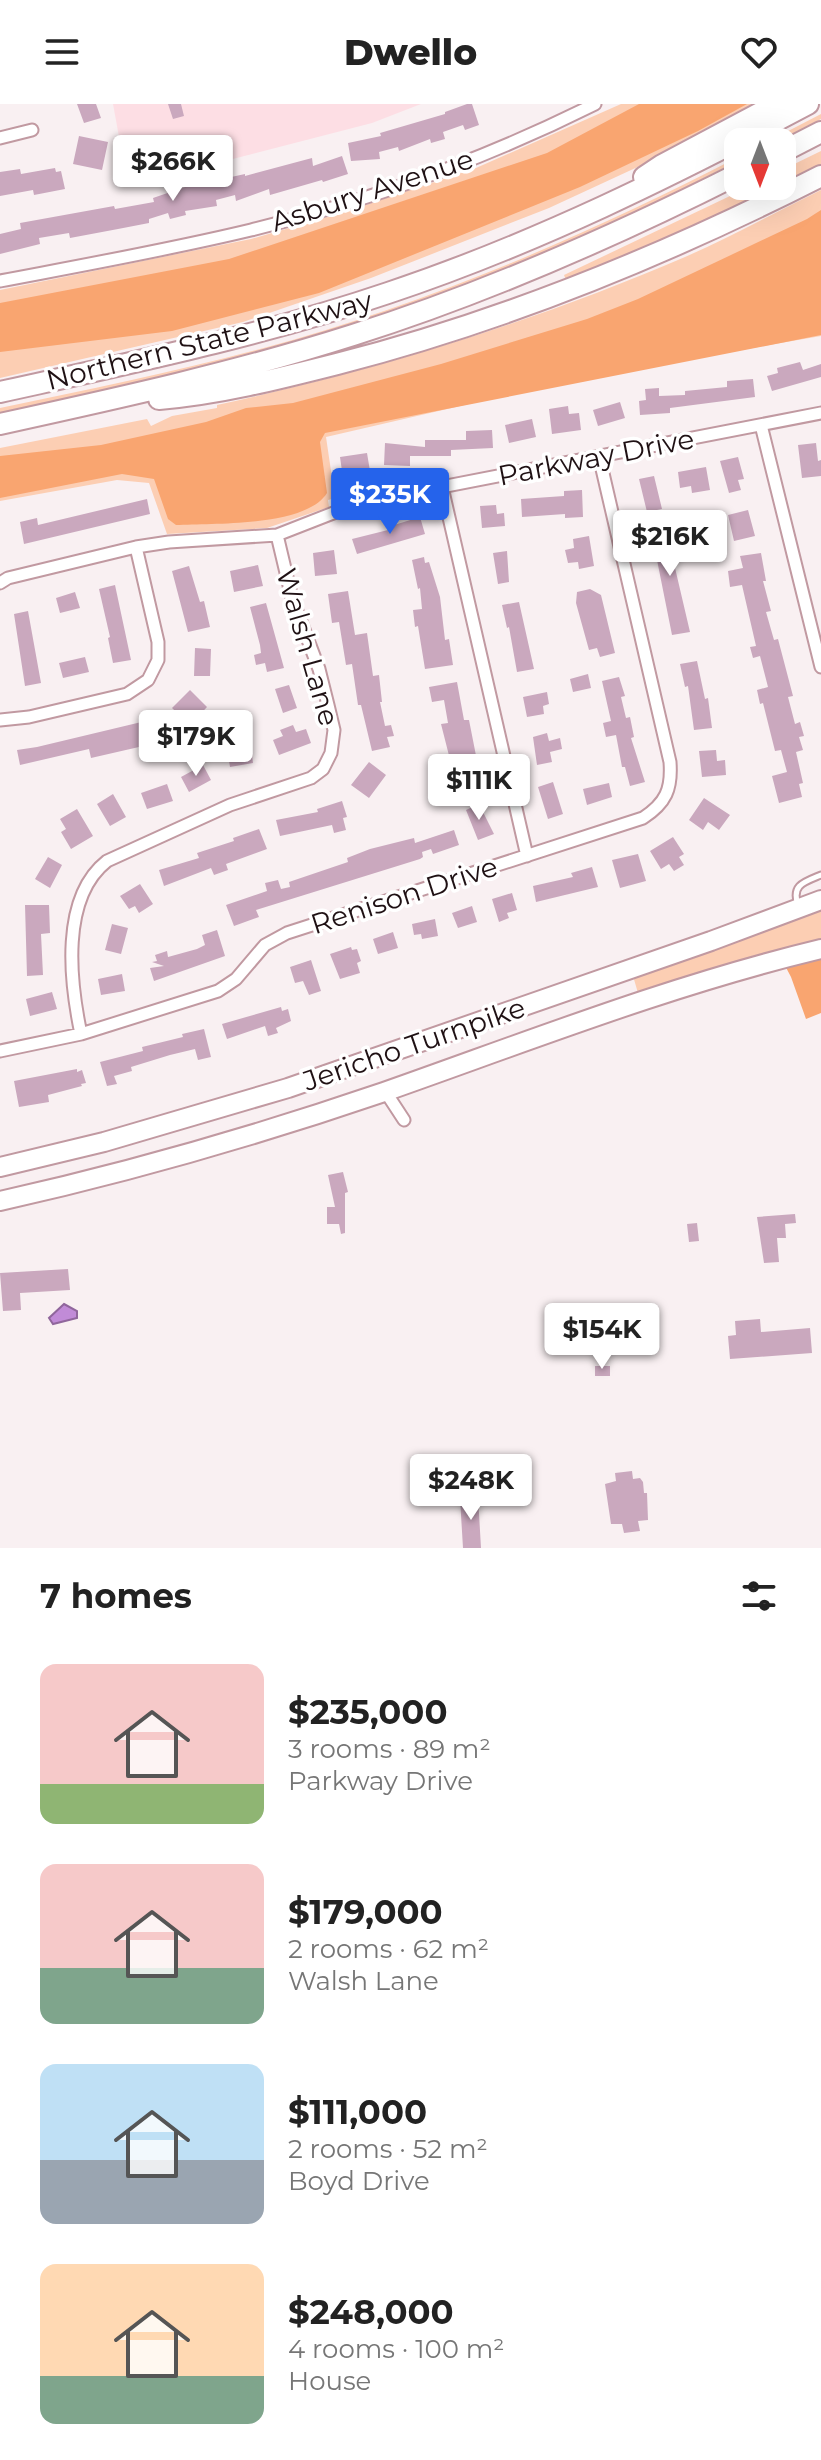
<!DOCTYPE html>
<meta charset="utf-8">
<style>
:root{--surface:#fff;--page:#f6f6f6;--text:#222;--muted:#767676;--accent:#2563eb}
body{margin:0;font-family:Montserrat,sans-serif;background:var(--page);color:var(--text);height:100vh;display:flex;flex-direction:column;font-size:30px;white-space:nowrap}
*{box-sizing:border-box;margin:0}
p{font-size:26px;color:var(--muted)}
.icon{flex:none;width:44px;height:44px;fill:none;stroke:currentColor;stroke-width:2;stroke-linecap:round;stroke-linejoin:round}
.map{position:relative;height:1444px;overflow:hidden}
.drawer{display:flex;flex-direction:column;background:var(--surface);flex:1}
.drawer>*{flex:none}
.needle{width:52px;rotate:180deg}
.fabs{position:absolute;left:724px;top:24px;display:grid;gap:16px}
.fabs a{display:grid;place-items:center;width:72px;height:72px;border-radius:16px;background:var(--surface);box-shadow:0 8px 32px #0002;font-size:40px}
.price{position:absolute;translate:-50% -68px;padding:0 18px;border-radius:8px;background:#fff;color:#222;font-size:26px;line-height:52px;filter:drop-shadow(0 2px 4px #0008)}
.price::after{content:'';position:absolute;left:50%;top:48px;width:24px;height:18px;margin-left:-12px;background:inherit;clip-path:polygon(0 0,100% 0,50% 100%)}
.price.on{background:var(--accent);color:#fff}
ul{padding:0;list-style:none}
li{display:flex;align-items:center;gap:24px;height:200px;padding:0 40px}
li span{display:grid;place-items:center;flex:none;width:224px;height:160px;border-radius:16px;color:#555}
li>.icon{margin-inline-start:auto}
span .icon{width:96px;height:96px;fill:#fffc;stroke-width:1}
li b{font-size:34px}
h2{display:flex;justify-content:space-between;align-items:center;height:96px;padding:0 40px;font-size:34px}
header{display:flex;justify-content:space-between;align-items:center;height:104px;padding:0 40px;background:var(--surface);font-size:36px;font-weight:800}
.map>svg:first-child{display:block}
</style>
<header><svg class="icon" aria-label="menu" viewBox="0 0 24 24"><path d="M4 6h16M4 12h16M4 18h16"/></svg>Dwello<svg class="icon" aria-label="heart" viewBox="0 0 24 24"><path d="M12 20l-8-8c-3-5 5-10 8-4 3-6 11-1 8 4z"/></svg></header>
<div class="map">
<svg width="821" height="1444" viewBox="0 0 821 1444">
<rect width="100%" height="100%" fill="#f9f0f2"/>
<path fill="#fddee4" d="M113,0H421L372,19L128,82Z"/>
<path fill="#fcceb3" d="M621,0H760L670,48L549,104L371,174L243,218L0,274V186L251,135L351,106L476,64Z
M821,10V15L776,38H767Z
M821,47V65L670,138L567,179L564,171L751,82H782V66Z
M738,53V57C631,111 523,161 411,201C277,249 138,278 0,309V304C87,286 174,268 260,245C426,200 586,132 738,53Z
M821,86V232L582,274L326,333L335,394L328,396L329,403L267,424L167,430L149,379L117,376L0,397V344L147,315L151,322L172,312L217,304V301C377,266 534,218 685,153C731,133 776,108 821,86Z
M821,796V845L640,896L631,865Z"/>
<path fill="#f9a570" d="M639,0H747L698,27L580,83L319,189L172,227L0,248V199L229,155L547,49Z
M821,106V231L325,329L320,338L327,389C306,423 213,419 176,421L168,415L154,375L122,370L0,394V352L101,341L206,318L246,304L293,299L441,260L587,215L638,195L807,115Z
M821,845V909L806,915L791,873L781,854Z"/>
<path fill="#c18bd7" stroke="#90669c" stroke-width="2" d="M64,1200L77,1207V1214L53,1220L49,1214Z"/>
<path fill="#caa8be" d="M77,0H96L101,14L84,19Z
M168,0H181L184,12L173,15Z
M467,0H472L479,21L465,26L463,21L443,28L445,35L431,39L430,35L399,47L398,43L379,48L380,55L351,57L348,39L381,32L380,29L445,10V8Z
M79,32L108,38L102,66L73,60Z
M342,52L348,70L323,78L322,76L270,91L269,85L236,97L235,91L216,96L217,102L185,107L186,111L170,115L168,109L149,115V119L118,125L70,134L69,129L39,134L40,140L0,150V130L21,125L20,119L114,102L115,105L154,98L153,94L185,83L245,70V72L312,54L313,62Z
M55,64L56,68L61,67L65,85L34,91L33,86L0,92V68L20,65L21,70Z
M800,258L803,266L821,260V273L772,287L767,272L778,269L777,264Z
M753,275L755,293L670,304V309L640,311L639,297L646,296L645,285L659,284V292L685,291V287L727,283V277Z
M620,298L625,314L598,322L593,306Z
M568,302L569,310L579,309L581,326L552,330L549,305Z
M532,315L536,333L509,339L505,321Z
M492,326L493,344L451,346V352H410V362L384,361L385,339L425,343V336H466V327Z
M816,339L818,357L821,356V372L802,374L798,341Z
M367,349L370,367L347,371L346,367H342L340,353Z
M738,353L744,375L738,376L741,386L729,389L720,357Z
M706,363L710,386L692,389L691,382L680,384L678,368Z
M654,372L662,405L647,408L639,375Z
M582,386L583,413L565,414V410L522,413L521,395L564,392V387Z
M147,395L150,410L24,440L20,418L37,414L38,421Z
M496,401L497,410L504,409L505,422L482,424L480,402Z
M748,406L755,432L734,437L728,411Z
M420,413L425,430L357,450L352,435L392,425L391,422Z
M673,421L679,450L672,451L690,528L672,531L651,426Z
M589,432L594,462L579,465L578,458L568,459L565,446L574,444L573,435Z
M334,446L337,470L315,472L313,449Z
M507,447L509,478L498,480L493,449Z
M761,449L766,477H763L771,507L766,508L774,536L778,535L793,592L788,593L795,620L800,618L804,632L799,633L803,646L796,648L803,679L799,680L802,693L779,699L772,672L787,668L781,646L775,647L763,599L760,600L757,586L768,583L760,552L753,554L750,543L756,542L742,481L730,483L728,467L743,464L740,452Z
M424,453L425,459L429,458L440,493L445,536L449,535L453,561L425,565L418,522L415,523L413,506L422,505L420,484L418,485L412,456Z
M258,461L263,482L234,488L230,467Z
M189,462L200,498L204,497L210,523L188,528L172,467Z
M115,481L131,556L113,559L108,534L110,533L99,485Z
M590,485L601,491L615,549L600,553L597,544L589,546L576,499L577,488Z
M348,487L355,531L367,529L373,572L379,571L382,598H380L385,622L391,621L394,632L387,633L390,643L372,647L361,601H358L352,560L346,561L339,518L332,519L328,490Z
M75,488L80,504L60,509L56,494Z
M519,498L534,565L517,568L509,523L507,524L502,501Z
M266,499L284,564L267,568L265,559L256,561L254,551L261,549L260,541L250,503Z
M28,507L41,579L25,582L14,510Z
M195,544L211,545L210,572H194Z
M85,553L89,568L63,574L59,559Z
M697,557L705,595L708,594L712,624L694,626L688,582L685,583L680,560Z
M588,570L591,584L573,588L570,575Z
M619,573L625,592L621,593L626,614L630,613L634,633L631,634L645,678L630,682L625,663H622L616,631L606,633L603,619L611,617L602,577Z
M457,578L464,616H469L482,682L458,687L441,620L448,619L444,596L432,598L429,583Z
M289,581L297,604L283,609L275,585Z
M190,586L207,603L190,621L172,604Z
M547,588L549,600L543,602L544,610L527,613L523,593Z
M154,615L158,630L151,633L152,640L91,654L89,645L20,661L17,646L37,643Z
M293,621L296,628L306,625L311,639L279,651L273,636L283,632L280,626Z
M547,629L549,637L560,634L562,645L550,648L552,658L537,661L533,633Z
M250,636L253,659L230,663L227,645H232L231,638Z
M716,646L717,657L725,656L726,671L702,673L699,647Z
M369,658L386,671L369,694L351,681Z
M203,661L211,676L189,688L181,673Z
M553,678L563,710L548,715L538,683Z
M609,679L612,693L587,701L583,685Z
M167,680L173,697L147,705L141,689Z
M113,690L126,713L110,722L97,700Z
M704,694L730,711L719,726L708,718L703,726L689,716Z
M342,697L347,713L343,714L346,726L334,729L332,721L280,732L276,716L318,708L317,705Z
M479,700L494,730L478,736L466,706Z
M77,705L93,732L71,745L61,728L66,725L60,715Z
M259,725L267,745L226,760L228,766L214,771L211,764L164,782L159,766L199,754L197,749L234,737L233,734Z
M454,726L459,741L433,750L431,745L422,748L423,753L420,755L256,806L259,813L234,822L226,801L267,787L265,779L278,776L281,785L290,783L289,778L348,758L347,754L370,745L414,734L415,739Z
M673,733L684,750L679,753L684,761L674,767L669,760L661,765L650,747Z
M638,750L646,777L620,784L612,756Z
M48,753L62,761L50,784L35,775Z
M592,763L598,783L536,798L533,782L573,773L571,769Z
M140,780L153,800L139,809L135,802L129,805L120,792Z
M512,789L517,806L507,809L509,814L499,818L492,795Z
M25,801H49L50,829L41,830L43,871L27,872Z
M472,802L477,818L458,824L452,809Z
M435,815L438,832L422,835L421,830L414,831L412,820Z
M112,820L128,824L121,850L105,846Z
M217,826L225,852L154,877L150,864L164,862L152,858L157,857L155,851L167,847L168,853L197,845L205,841L202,831Z
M393,828L398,844L378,850L373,835Z
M351,843L352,846L357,845L361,857L357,859L360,869L340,875L330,850Z
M311,856L321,887L309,891L303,877L295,879L290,863Z
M122,870L125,887L101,891L98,875Z
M52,888L57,905L30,912L26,895Z
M281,903L282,907L288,905L291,917L276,924L278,929L268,932L265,922L227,935L222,920Z
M204,925L211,953L198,956L195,945L170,951L131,963L132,967L114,972L117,980L107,982L100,958L143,947L142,943L183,933L182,930Z
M77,965V968L82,966L86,979L81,980L82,982L48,991L49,998L19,1003L14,977Z
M343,1068L348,1088L345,1089V1129L341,1130L339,1120H327V1103H335L328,1071Z
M795,1110L796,1119L785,1120L786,1134H777L779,1158L764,1159L757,1113Z
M697,1119L699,1137L689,1138L687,1120Z
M68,1165L70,1186L20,1189L21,1206L3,1207L0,1169Z
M760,1215L761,1228L810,1224L812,1249L730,1255L728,1232L736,1231L735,1217Z
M595,1262H610V1272H595Z
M632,1367L633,1375L640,1374L643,1378L644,1389H647L648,1416L638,1417L640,1427L624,1429L622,1420H611L605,1380L616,1377L615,1369Z
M478,1392L481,1444H463L460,1394Z"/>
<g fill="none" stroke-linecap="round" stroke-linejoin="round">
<defs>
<path id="lane" d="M798,801C791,781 804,778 821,771"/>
<path id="street" d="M0,34L32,26
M0,177C84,161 168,146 251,126C369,97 487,54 595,0
M761,321L821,563
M442,383L527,752
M0,479L8,474L136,443L169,438L277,431L359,399L821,309
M0,616L29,613L127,590L148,576L158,556V538L136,443
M81,930C70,878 60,794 107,757L230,701L311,674L323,665L331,649L334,626L328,601L319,565L292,494L277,431
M0,947L81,930L218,887L236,875L265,841L287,829L643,714C666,699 672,685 670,658L599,352
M385,987L404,1016"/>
<path id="primary" d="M0,1063L104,1038L288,984L711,837L821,796
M0,1097C130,1068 258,1031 384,988C529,937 671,881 821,845"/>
<path id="highway" d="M782,48L821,28
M644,73L662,61L777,0
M0,288C131,259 261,232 388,189C535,140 672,72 808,0
M159,295C219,290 278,275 337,260C505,217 666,151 821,72
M0,320C119,294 237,268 353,231C486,189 613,133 738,70"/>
</defs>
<use href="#lane" stroke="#c199a1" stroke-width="9"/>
<use href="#street" stroke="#c199a1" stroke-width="15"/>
<use href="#primary" stroke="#c199a1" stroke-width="22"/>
<use href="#highway" stroke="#c199a1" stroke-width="24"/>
<use href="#lane" stroke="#fff" stroke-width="5"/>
<use href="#street" stroke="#fff" stroke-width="11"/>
<use href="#primary" stroke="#fff" stroke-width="18"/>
<use href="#highway" stroke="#fff" stroke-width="20"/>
</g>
<g text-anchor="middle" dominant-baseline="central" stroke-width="7" stroke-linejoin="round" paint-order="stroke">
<g font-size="28" fill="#1f1114" stroke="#fff">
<text transform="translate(372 86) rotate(-18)">Asbury Avenue</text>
<text transform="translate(209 236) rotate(-14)">Northern State Parkway</text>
<text transform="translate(596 353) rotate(-11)">Parkway Drive</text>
<text transform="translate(308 543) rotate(74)">Walsh Lane</text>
<text transform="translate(404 791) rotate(-18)">Renison Drive</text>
<text transform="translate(414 940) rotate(-19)">Jericho Turnpike</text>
</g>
</g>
</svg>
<div class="fabs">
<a><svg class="needle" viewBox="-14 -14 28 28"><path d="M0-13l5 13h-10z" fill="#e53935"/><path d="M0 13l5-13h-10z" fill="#767676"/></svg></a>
</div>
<b class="price" style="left:173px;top:99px">$266K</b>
<b class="price on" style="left:390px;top:432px">$235K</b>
<b class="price" style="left:670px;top:474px">$216K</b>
<b class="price" style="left:196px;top:674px">$179K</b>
<b class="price" style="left:479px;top:718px">$111K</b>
<b class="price" style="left:602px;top:1267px">$154K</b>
<b class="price" style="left:471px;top:1418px">$248K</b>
</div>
<section class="drawer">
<h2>7 homes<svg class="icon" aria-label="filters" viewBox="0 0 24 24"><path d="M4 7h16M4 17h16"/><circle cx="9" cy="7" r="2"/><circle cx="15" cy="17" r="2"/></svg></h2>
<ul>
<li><span style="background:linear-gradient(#f6c9c9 75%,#8fb573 0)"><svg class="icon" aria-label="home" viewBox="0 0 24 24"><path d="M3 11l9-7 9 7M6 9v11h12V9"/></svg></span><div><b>$235,000</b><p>3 rooms · 89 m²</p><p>Parkway Drive</p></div></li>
<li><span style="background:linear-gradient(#f6c9c9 65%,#7fa58c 0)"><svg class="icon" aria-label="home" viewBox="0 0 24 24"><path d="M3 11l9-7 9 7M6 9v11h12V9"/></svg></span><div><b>$179,000</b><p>2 rooms · 62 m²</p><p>Walsh Lane</p></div></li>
<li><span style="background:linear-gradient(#bfe0f5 60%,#9aa5b1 0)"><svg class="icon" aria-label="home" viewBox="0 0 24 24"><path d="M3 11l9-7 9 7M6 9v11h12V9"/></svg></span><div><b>$111,000</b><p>2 rooms · 52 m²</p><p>Boyd Drive</p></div></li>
<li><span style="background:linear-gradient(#ffd9b3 70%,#7fa58c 0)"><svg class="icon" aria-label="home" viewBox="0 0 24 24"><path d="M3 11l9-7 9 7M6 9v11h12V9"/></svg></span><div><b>$248,000</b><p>4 rooms · 100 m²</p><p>House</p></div></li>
</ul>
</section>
